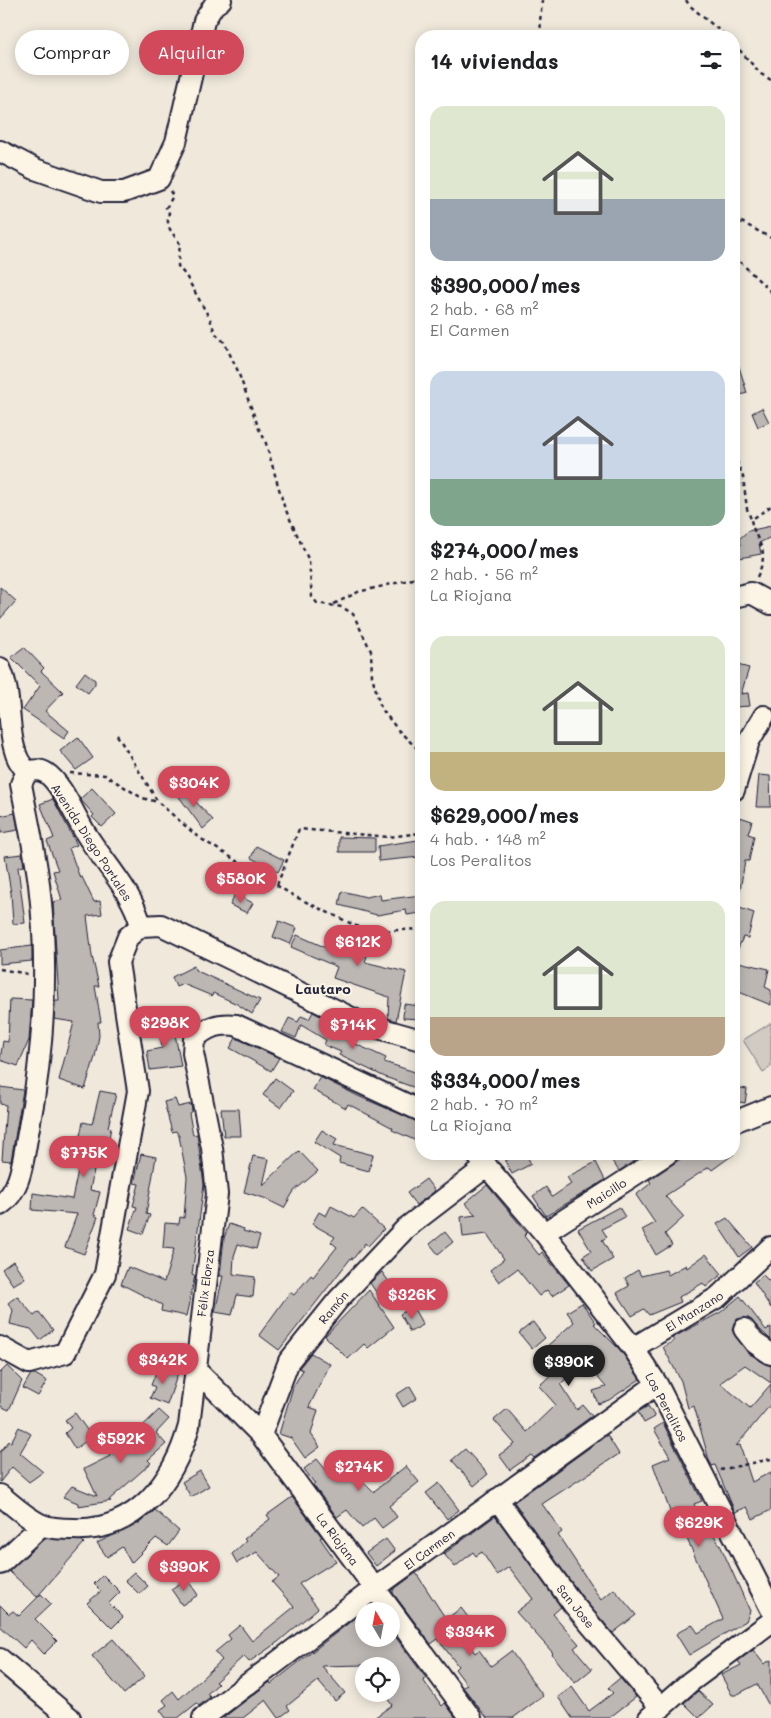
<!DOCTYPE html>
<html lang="es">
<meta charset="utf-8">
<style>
:root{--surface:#fff;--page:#f6f6f6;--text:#202124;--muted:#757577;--accent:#d1495b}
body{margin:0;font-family:Mali,sans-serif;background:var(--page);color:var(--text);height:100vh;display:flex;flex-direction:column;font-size:19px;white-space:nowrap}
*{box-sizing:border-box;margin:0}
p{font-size:16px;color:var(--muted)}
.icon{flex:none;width:28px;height:28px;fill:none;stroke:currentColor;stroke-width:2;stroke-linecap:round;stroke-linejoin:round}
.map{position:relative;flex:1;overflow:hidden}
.panel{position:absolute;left:415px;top:30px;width:325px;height:1130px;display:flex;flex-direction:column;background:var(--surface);border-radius:20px;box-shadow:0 2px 12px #0003}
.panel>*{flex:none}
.hud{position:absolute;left:15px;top:30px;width:325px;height:45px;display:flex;gap:10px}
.needle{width:32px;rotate:350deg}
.buttons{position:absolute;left:355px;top:1602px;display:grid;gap:10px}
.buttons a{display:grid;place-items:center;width:45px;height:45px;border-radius:50%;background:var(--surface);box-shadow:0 2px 12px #0003;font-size:25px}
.price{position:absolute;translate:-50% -42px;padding:0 11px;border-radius:18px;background:var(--accent);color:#fff;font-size:16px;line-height:32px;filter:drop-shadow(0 1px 2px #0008)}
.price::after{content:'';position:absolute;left:50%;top:30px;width:15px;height:11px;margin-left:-8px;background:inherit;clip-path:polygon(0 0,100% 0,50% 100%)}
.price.selected{background:#222;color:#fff}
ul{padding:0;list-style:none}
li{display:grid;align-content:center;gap:10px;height:265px;padding:0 15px}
li span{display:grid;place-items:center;height:155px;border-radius:15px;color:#555}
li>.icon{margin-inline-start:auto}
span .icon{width:90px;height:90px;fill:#fffc;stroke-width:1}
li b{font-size:21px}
h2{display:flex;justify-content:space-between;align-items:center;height:60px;padding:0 15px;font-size:21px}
.pill{padding:0 18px;border-radius:22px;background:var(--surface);box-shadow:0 2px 12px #0003;font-size:18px;line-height:45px}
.pill.selected{background:var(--accent);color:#fff}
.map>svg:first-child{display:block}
</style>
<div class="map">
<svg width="771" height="1718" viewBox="0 0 771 1718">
<rect width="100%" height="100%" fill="#efe8db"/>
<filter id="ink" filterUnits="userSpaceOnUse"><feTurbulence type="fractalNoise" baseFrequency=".02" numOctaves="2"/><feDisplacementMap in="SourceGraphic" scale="10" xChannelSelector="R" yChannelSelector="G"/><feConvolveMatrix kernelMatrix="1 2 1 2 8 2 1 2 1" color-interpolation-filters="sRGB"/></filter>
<g filter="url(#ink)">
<path fill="#d1cbc3" stroke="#7a767f" d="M771,1023V1067L763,1072L743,1040Z"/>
<path fill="#bcb7b3" stroke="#22223b" d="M734,360H737L747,393L734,397Z
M762,408L769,422L758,427L752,413Z
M771,526V537L759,543L761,554L734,559V547L741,545L739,539L748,531Z
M0,587L16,601L0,619Z
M24,647L44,668L41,671L63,692L45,711L69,731L64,738L23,710L40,686L11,657Z
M734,664L749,668L741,694L748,693L750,706L734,707Z
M85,672L95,680V684L88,693L76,684Z
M78,737L93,758L76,770L60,751Z
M759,775L770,776L771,807H756Z
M180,785L213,820L203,829L174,790Z
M92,788L116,814L102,827L92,817L94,815L80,799Z
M53,799L77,845L69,848L80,878L82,877L94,902L100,901L102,914L87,916L92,956L99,986H95L101,1022H98L99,1036L95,1057L85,1089L59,1080L74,1022L54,1019L55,1001H59L53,902L62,900L53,871L58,870L47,841L54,838L40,804Z
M15,813L18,830L1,833L0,816Z
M740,817L752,821L748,834L754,836L749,861H745L740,890H734V828L736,829Z
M339,837L375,838V852H339Z
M418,840L420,857L379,861L378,846Z
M256,846L284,860L278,872L251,858Z
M22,854L24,866L18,867L25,923L13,924L11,893L5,856Z
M342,891L366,897L380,894L381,900L421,895V913L407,915L406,910L377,915L339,905Z
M235,894L253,903L247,913L230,905Z
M734,906L754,913L748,938L743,937L734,958Z
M279,921L297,928L290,944L273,937Z
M344,929L373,938L365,962L406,972L396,1021L388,1018L389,997L333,978L337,967L291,947L297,935L336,952Z
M32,946V961L0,964V950Z
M734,961L769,969L765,987L771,990V1005L734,990Z
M194,966L195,970L260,1000L252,1014L237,1004L213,993L212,996L183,984L176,987L172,977Z
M10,999L32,1000L29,1040L18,1066L0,1060L3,1041L8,1042Z
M404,1004L421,1006V1019L403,1018Z
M313,1012L330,1021L327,1027L346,1035L345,1039L386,1058L384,1062L421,1074V1090L385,1077L339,1055L341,1052L324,1045L326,1040L301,1025L296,1038L282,1032L289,1018L298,1022L301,1016L309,1019Z
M172,1018L181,1066L150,1070L147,1051L162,1048L158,1020Z
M236,1038L279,1058L271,1071L230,1048Z
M320,1077L358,1096L421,1123V1143L392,1130L393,1128L348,1104L346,1108L313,1090Z
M275,1078L293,1091L281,1108L263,1095Z
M0,1087L23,1090L11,1161L2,1160L6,1105L0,1104Z
M734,1087L747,1089L745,1103L734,1101Z
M100,1091L116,1094L108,1127L111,1128L105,1157L97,1155L90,1190L100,1192L94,1215L98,1217L84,1254L65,1247L77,1214L32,1210L33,1193L72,1199L82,1151L77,1150L83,1122L92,1124Z
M175,1099L178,1107L191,1104L192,1111L189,1113L193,1135L197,1134L204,1184L192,1275L195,1276L186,1316L161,1311L162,1305L121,1284L128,1267L164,1282L174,1249L163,1248L165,1223L179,1224L180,1217L184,1218L187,1177L179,1136L176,1131L172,1132L164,1102Z
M221,1109H239L241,1136H224Z
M322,1130L337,1139L334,1145L373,1155L369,1171L339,1163L340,1158L314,1142Z
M299,1151L318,1171L294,1191L284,1208L264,1198L244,1192L253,1156L269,1159L263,1185Z
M141,1154L156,1157L146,1214L150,1215L143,1234L129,1229L137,1207L133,1206L139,1184L134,1183Z
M518,1154H526L531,1164L512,1174L505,1161Z
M607,1154H629L633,1162L619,1171Z
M688,1154H734L712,1170L709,1167L665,1196L684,1217L665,1234L672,1245L656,1255L642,1230L655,1223L636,1195L651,1183L649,1180Z
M596,1162L605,1180L546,1216L533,1196L546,1187L552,1197L571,1184L567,1177Z
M426,1179L435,1191L416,1205L407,1193Z
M487,1185L527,1233L524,1236L539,1255L542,1252L569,1285L552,1296L547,1290L539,1296L517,1269L499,1282L490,1270L504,1259L487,1234L463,1237L461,1217L476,1215L465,1203Z
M331,1206L354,1218L362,1209L384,1229L368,1246L365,1243L353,1259L351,1258L279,1350L259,1335L290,1292L294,1295L311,1275L313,1277L337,1247L331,1242L335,1237L312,1224L319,1212L326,1216Z
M619,1207L625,1217L602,1229L607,1237L602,1240L613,1259L592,1271L583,1256L591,1251L578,1229Z
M727,1218L752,1247L739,1257L717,1224Z
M229,1224L244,1229L243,1231L260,1236L256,1249L238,1244L234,1256L233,1274L255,1277L253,1297L237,1295L232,1315L215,1312L223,1276H220L224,1238Z
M445,1232L453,1242L438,1254L430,1244Z
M706,1254L722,1274L706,1287L703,1283L679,1297L681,1302L649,1315L644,1309L632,1316L617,1293L629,1286L625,1278L638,1270L641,1276L666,1270L668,1275L686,1265L687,1268Z
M13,1261L25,1278L13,1285L2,1269Z
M382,1272L392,1286L378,1295L370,1283Z
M763,1275L771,1283V1308L754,1282Z
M369,1290L394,1327L368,1348L364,1344L348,1359L325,1336Z
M17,1296L34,1316L39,1312L53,1330L40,1340L31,1329L10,1324L13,1310L8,1303Z
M740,1296L766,1330L771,1327V1340L748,1318L737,1319L732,1330L748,1353L771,1366V1383L745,1365L720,1383L750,1408L771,1384V1404L736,1446L740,1445L752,1482L771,1472V1510L753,1519L747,1507L735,1512L715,1465L712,1466L709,1460L694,1406L688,1408L681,1381L663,1347L674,1341L672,1338L721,1312Z
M582,1303L596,1323L594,1324L621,1351L640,1379L609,1400L598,1404L593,1391L606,1387L586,1364L560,1384L577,1410L583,1405L592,1416L534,1458L531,1455L510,1470L499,1455L515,1444L494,1420L507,1409L527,1432L554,1406L555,1404L539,1386L560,1366L545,1348L574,1322L567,1312Z
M413,1307L423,1325L410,1332L400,1314Z
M533,1322L545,1338L532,1349L519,1333Z
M311,1353L330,1364L309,1407L318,1410L311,1434L320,1447L305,1458L291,1438L279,1434L293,1387L303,1370L299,1368Z
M159,1365L178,1373L167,1405L150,1398L155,1387L151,1385Z
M7,1366L22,1381L9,1410L0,1406V1373Z
M31,1374H35L47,1381L38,1396L23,1388Z
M410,1386L417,1398L403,1407L396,1395Z
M648,1406L655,1417L644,1423L638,1412Z
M159,1410L169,1419L156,1433L166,1444L148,1460L151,1463L109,1500L111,1501L78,1506V1503L63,1497L72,1486L97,1496L84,1469L110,1456L107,1452L120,1438L125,1443Z
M75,1413L92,1437L75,1449L65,1433L71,1428L65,1420Z
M663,1423L702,1501L694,1504L701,1521L708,1534L712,1532L721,1547L750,1611L746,1621L689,1655L676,1634L692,1624L698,1633L723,1619L683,1530L675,1533L669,1518L672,1517L653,1464L670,1457L654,1429Z
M19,1427L31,1434L20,1453L43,1472L29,1482L12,1467L0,1482V1452L9,1441L11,1442Z
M607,1435L619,1454L542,1504L562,1532L558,1535L601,1600L614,1589L636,1615L613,1633L582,1597L514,1502Z
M465,1449L488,1474L474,1486L452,1460Z
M317,1459L327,1471L338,1461H343L373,1492L406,1466L419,1482L389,1506L397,1517L382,1528L374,1518L362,1528L347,1510L337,1517L313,1485L315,1484L304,1469Z
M200,1471L209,1486L191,1497L182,1482Z
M439,1483L459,1510L447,1519L426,1493Z
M292,1497L322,1537L320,1538L336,1561L299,1584L318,1608L278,1642L249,1662L244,1656L215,1682L218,1684L207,1694L210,1697L199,1706L197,1703L178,1718H166L160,1710L167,1705L163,1700L173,1691L179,1699L222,1660L215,1652L231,1639L228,1635L240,1625L252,1641L294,1607L272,1582L279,1577L257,1552L237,1563L232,1554L246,1541L244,1539L270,1519L267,1515Z
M155,1510L179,1531L168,1546L156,1538L131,1563L122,1547L107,1557L97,1543L139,1523Z
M495,1516L561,1607L553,1614L579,1644L574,1648L592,1669L575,1683L552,1654L553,1653L516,1612L533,1599L509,1567L497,1575L482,1552L476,1556L473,1552L455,1567L444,1554Z
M45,1538L81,1540L84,1543L37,1597L9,1571Z
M386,1539L395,1551L376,1566L366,1553Z
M134,1572L148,1586L139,1594L125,1580Z
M416,1573L446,1619L461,1608L468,1617L455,1627L475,1653L479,1650L491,1666L511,1651L543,1696L513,1718H487L463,1687L467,1685L455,1669L458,1666L438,1639L431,1644L393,1593V1590Z
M103,1575L120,1592L109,1603L123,1617L112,1628L87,1603L101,1591L94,1584Z
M187,1579L198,1595L182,1605L171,1589Z
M41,1594L51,1604L35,1619L57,1641L44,1654L31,1640L24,1648L0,1626V1605L9,1614L13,1611L19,1616Z
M364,1611V1639H391V1631L426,1678L423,1680L442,1706L445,1703L456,1718H374L392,1705L384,1694H391V1666L364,1665L322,1666L345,1693L335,1701L318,1681L287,1706L290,1710L279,1718L266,1700L243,1718H223L270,1682L271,1684Z
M113,1639L145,1676L124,1694L92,1656Z
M753,1650L764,1664L771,1660V1709L757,1684L736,1695H732L721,1675L741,1665L738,1661Z
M620,1678L636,1697L609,1718H572L558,1697L572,1687L589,1711L613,1693L608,1688Z
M698,1691L713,1705L699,1718L684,1703Z"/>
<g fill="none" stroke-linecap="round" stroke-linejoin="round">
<defs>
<path id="minor" d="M0,151L35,169L101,192H124L159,179L176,142L204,21L214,5L221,0
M734,597L751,593L771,604
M0,668C13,695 6,732 18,759C20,763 24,768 27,772
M734,790L749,741L764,716
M734,1122L771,1107
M476,1154L544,1233L633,1348L657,1384L771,1609
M0,1205C22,1190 23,1158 28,1133C44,1051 49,968 39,884C35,851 27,817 21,784L27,772C33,770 40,769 46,773C61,782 76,818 86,834C104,863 133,892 141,926
M544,1233L667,1154
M744,1329L755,1343L771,1354
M0,1347L29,1363L65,1353L105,1274L138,1091L118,962L128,937L141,926L161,925L364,1024L421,1040
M633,1348L718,1297L771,1247
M195,1369L261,1435L471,1718
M261,1435L289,1361L338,1300L406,1228L487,1166
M0,1495C13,1505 25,1517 40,1524C50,1529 63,1529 74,1529C136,1532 174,1481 189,1426L217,1194L212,1148L193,1053L194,1039C207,1027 218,1023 236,1025L421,1111
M497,1499L573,1604L661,1708
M0,1564L42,1525
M0,1659L70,1718
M203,1718L375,1588L657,1384
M649,1718L690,1682L771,1622"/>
</defs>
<use href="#minor" stroke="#22223b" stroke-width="24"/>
<path stroke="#22223b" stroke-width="2.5" stroke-dasharray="4 4" stroke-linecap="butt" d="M542,0L540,22L542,36
M686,0L689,5L726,36
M734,44L761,74L771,80
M170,191L173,196L166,208L169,213C165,229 173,232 180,244L178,266L186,276L210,319L215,333L224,342L237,369L259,429L265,440L284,506L309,561L312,597L317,603L342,607L353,614L371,651L372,676L381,708L398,730L421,752
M734,218L771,238
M734,256L771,292
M734,437L736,445L735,456L743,477L747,509L751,519
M757,577C771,547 757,547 751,520L771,506
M334,604L358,592L421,577
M117,735L158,802L198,837L294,896L356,926L380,931L421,929
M70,773L105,775L142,798L158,802
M277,885L299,829L389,837L421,833
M0,969L28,974
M720,1470L771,1459"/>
<use href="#minor" stroke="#fcf5e5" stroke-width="20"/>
</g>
</g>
<g text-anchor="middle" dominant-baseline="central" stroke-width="4" stroke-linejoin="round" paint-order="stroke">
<g font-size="12" fill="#22223b" stroke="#fcf5e5">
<text transform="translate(92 842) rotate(57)">Avenida Diego Portales</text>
<text transform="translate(606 1193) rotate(-33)">Maicillo</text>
<text transform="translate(205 1283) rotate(-83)">Félix Elorza</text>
<text transform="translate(333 1307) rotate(-50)">Ramón</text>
<text transform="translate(694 1311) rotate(-32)">El Manzano</text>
<text transform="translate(667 1407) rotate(62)">Los Peralitos</text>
<text transform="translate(338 1539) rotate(53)">La Riojana</text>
<text transform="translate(429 1549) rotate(-36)">El Carmen</text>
<text transform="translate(576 1606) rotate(51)">San Jose</text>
</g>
<g font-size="14" font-weight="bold" fill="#22223b" stroke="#fcf5e5">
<text x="323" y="988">Lautaro</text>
</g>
</g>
</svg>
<div class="buttons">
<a><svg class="needle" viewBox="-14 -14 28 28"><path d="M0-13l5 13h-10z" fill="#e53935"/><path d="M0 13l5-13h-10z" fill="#757577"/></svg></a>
<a><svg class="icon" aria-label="locate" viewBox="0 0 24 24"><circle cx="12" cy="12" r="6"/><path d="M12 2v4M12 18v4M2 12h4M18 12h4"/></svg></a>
</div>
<b class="price" style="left:194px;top:808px">$304K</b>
<b class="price" style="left:241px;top:904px">$580K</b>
<b class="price" style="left:358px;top:967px">$612K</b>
<b class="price" style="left:165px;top:1048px">$298K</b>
<b class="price" style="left:353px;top:1050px">$714K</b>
<b class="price" style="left:84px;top:1178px">$775K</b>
<b class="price" style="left:412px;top:1320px">$326K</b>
<b class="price" style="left:163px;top:1385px">$342K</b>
<b class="price selected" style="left:569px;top:1387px">$390K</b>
<b class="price" style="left:121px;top:1464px">$592K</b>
<b class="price" style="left:359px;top:1492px">$274K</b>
<b class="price" style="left:699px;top:1548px">$629K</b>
<b class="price" style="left:184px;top:1592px">$390K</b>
<b class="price" style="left:470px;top:1657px">$334K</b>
<div class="hud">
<a class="pill">Comprar</a>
<a class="pill selected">Alquilar</a>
</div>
<section class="panel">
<h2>14 viviendas<svg class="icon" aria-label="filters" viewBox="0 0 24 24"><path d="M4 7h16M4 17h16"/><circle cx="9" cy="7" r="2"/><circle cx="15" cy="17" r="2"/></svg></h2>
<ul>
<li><span style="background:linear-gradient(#dfe7d0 60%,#9aa5b1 0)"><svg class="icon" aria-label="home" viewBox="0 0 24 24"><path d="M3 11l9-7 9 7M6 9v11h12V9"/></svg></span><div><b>$390,000/mes</b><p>2 hab. · 68 m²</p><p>El Carmen</p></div></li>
<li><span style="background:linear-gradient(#c9d6e8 70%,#7fa58c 0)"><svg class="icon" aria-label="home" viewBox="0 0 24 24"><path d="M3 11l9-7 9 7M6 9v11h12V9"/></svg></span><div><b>$274,000/mes</b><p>2 hab. · 56 m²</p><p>La Riojana</p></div></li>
<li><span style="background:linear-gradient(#dfe7d0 75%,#c2b280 0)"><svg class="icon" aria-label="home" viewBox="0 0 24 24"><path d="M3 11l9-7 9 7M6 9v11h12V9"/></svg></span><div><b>$629,000/mes</b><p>4 hab. · 148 m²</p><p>Los Peralitos</p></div></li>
<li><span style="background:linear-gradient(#dfe7d0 75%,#b9a48a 0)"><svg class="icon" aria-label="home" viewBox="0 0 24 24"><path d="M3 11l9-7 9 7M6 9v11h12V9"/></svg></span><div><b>$334,000/mes</b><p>2 hab. · 70 m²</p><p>La Riojana</p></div></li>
</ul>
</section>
</div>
